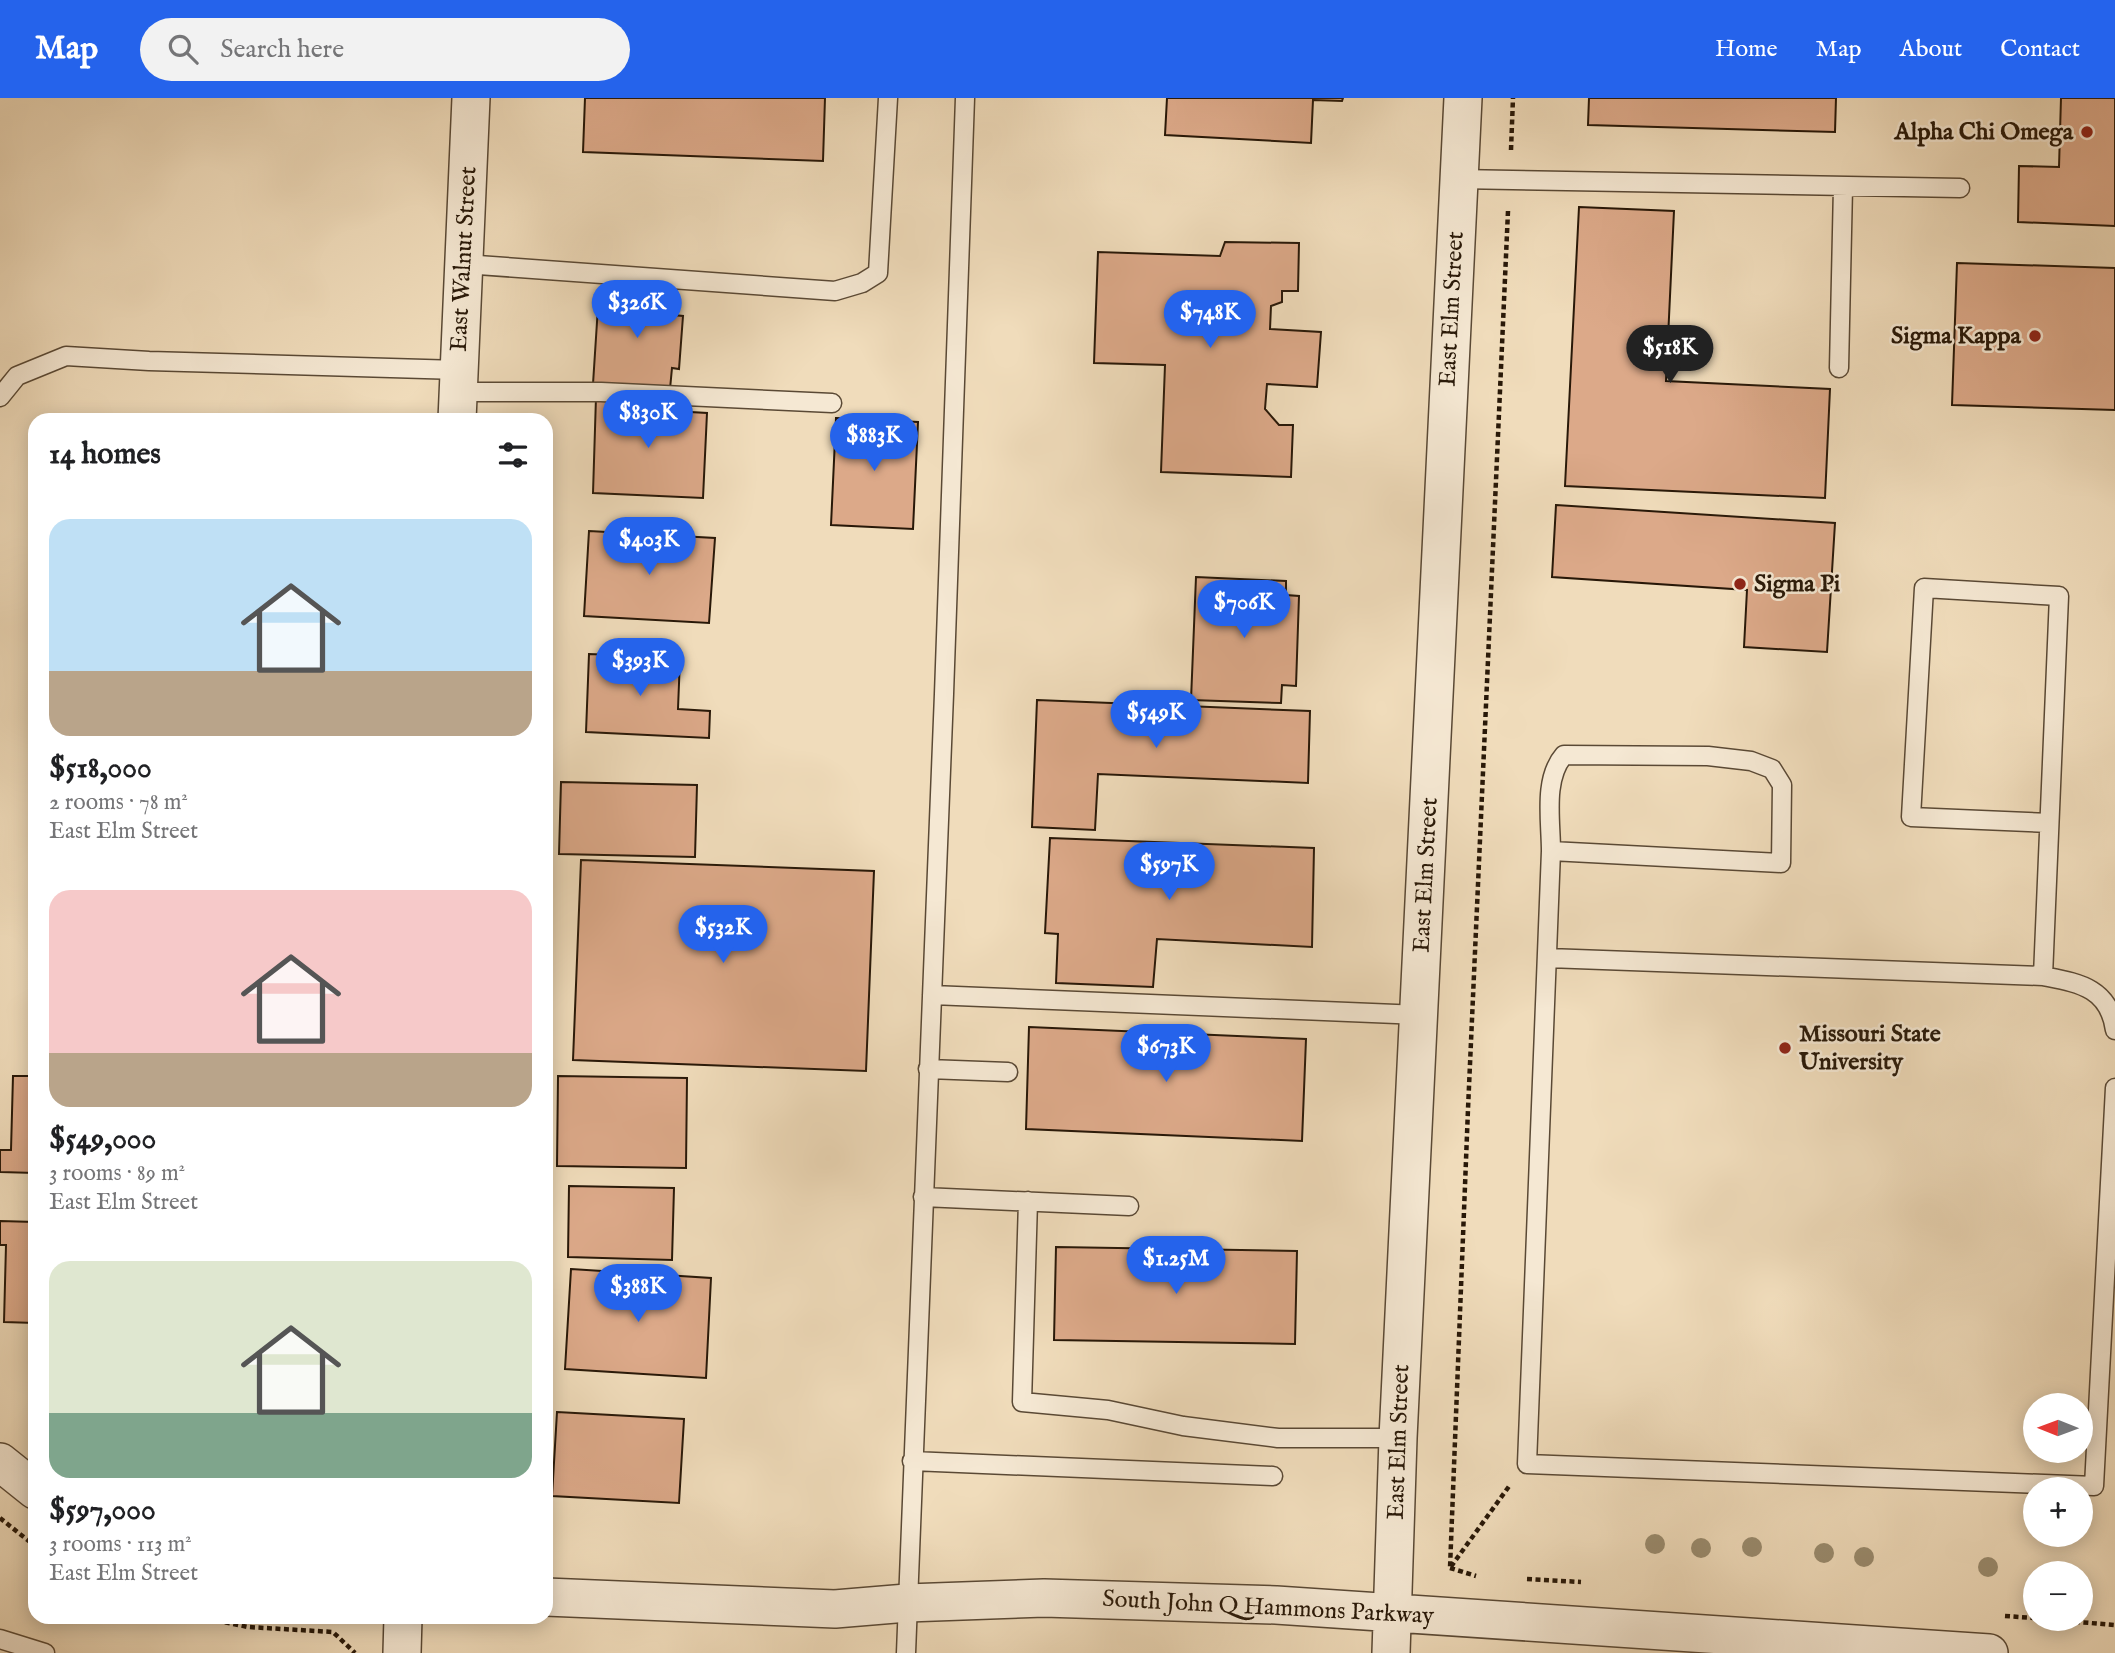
<!DOCTYPE html>
<meta charset="utf-8">
<style>
:root{--surface:#fff;--page:#f2f2f2;--text:#202124;--muted:#757577;--accent:#2563eb}
body{margin:0;font-family:"IM FELL English",serif;background:var(--page);color:var(--text);height:100vh;display:flex;flex-direction:column;font-size:26px;white-space:nowrap}
*{box-sizing:border-box;margin:0}
p{font-size:23px;color:var(--muted)}
.icon{flex:none;width:38px;height:38px;fill:none;stroke:currentColor;stroke-width:2;stroke-linecap:round;stroke-linejoin:round}
.map{position:relative;flex:1;overflow:hidden}
.drawer{position:absolute;left:28px;top:315px;width:525px;height:1211px;display:flex;flex-direction:column;background:var(--surface);border-radius:21px;box-shadow:0 4px 18px #0003}
.drawer>*{flex:none}
.needle{width:46px;rotate:271deg}
.controls{position:absolute;left:2023px;top:1295px;display:grid;gap:14px}
.controls a{display:grid;place-items:center;width:70px;height:70px;border-radius:50%;background:var(--surface);box-shadow:0 4px 18px #0003;font-size:35px}
.price{position:absolute;translate:-50% -60px;padding:0 16px;border-radius:24px;background:var(--accent);color:#fff;font-size:23px;line-height:46px;filter:drop-shadow(0 2px 4px #0008)}
.price::after{content:'';position:absolute;left:50%;top:42px;width:21px;height:16px;margin-left:-10px;background:inherit;clip-path:polygon(0 0,100% 0,50% 100%)}
.price.active{background:#222;color:#fff}
ul{padding:0;list-style:none}
li{display:grid;align-content:center;gap:14px;height:371px;padding:0 21px}
li span{display:grid;place-items:center;height:217px;border-radius:21px;color:#555}
li>.icon{margin-inline-start:auto}
span .icon{width:126px;height:126px;fill:#fffc;stroke-width:1}
li b{font-size:30px}
h2{display:flex;justify-content:space-between;align-items:center;height:84px;padding:0 21px;font-size:30px}
header{display:flex;align-items:center;gap:42px;box-sizing:border-box;height:98px;padding:0 35px;background:var(--accent);color:#fff}
header strong{font-size:33px}
nav{display:flex;gap:38px;margin-inline-start:auto;font-size:24px}
.search{width:490px;height:63px;background:var(--page);display:flex;align-items:center;gap:18px;box-sizing:border-box;padding:0 24px;border-radius:38px;color:var(--muted);font-size:26px}
.map>svg:first-child{display:block}
</style>
<header>
<strong>Map</strong>
<div class="search"><svg class="icon" aria-label="search" viewBox="0 0 24 24"><circle cx="10" cy="10" r="6"/><path d="M15 15l6 6"/></svg>Search here</div>
<nav><a>Home</a><a>Map</a><a>About</a><a>Contact</a></nav>
</header>
<div class="map">
<svg width="2115" height="1555" viewBox="0 0 2115 1555">
<rect width="100%" height="100%" fill="#f0dcbb"/>
<filter id="stains"><feTurbulence type="fractalNoise" baseFrequency=".00286" numOctaves="4"/><feColorMatrix values="0 0 0 0 .2 0 0 0 0 .09 0 0 0 0 .02 0 0 0 .5 -.17"/></filter>
<radialGradient id="worn" r=".72"><stop offset=".6" stop-color="#630" stop-opacity="0"/><stop offset="1" stop-color="#630" stop-opacity=".3"/></radialGradient>
<path fill="#dca989" stroke="#281808" stroke-width="2" d="M585,0H825L823,63L583,54Z
M1167,0H1343L1342,3L1313,2L1311,45L1165,37Z
M1589,0H1836L1835,34L1588,27Z
M2061,0H2115V128L2018,124L2019,68L2059,69Z
M1579,109L1674,113L1666,283L1830,291L1825,400L1565,388Z
M1225,144L1299,145L1298,193H1282V204L1271,208L1270,231L1321,234L1317,289L1267,286L1265,311L1279,327H1293L1291,379L1161,374L1165,267L1094,265L1098,154L1220,158Z
M1957,165L2115,170V312L1952,307Z
M599,193L675,199L673,217L683,218L679,271L672,270L670,291L593,286Z
M596,299L656,301V312L707,315L703,400L593,395Z
M836,320L918,324L913,431L831,427Z
M1556,407L1835,425L1827,554L1744,549L1747,492L1552,479Z
M589,433L715,440L709,525L584,518Z
M1196,479L1286,483V497L1299,498L1296,588L1282,587L1281,605L1191,602Z
M589,556L680,560L678,611L710,613L709,640L586,634Z
M1037,602L1310,613L1308,685L1098,676L1095,732L1032,729Z
M561,684L697,687L695,759L559,756Z
M1050,740L1314,750L1312,849L1157,841L1153,889L1056,885L1058,836L1045,835Z
M581,762L874,773L866,973L573,962Z
M1029,929L1306,941L1302,1043L1026,1031Z
M13,978H35V1075L0,1074V1052H11Z
M558,978L687,980L686,1070L557,1068Z
M569,1088L674,1090L672,1162L568,1159Z
M0,1123L35,1124V1225L4,1224L6,1147H0Z
M1056,1149L1297,1153L1295,1246L1054,1242Z
M571,1171L711,1180L706,1280L565,1271Z
M557,1314L684,1321L679,1405L552,1398Z"/>
<g fill="none" stroke-linecap="round" stroke-linejoin="round">
<defs>
<path id="lane" d="M1458,81L1960,90
M464,166L835,193L862,185L878,175L888,0
M1839,270L1843,89
M458,294H601L832,305
M0,299L17,278L66,258L149,263L459,272
M1564,657L1708,658L1751,663L1772,671L1782,687L1781,765L1551,753C1551,723 1543,681 1564,657Z
M1551,753L1527,1366L2094,1388L2115,990
M1548,860L2043,878C2078,885 2109,889 2115,932
M2043,878L2059,498L1924,490L1911,719L2049,725
M932,897L1420,917
M928,971L1008,974
M923,1099L1129,1108
M1028,1103L1022,1304L1108,1312L1183,1328L1278,1340H1398
M912,1363L1273,1378
M0,1541L45,1555
M906,1555L944,596L965,0"/>
<path id="street" d="M457,322L471,0
M0,1364L35,1392
M546,1499L835,1511L907,1505L1044,1500L1276,1507L1989,1555
M402,1555L403,1519
M1391,1555L1398,1340L1463,0"/>
</defs>
<use href="#lane" stroke="#5a4935" stroke-width="21"/>
<use href="#street" stroke="#5a4935" stroke-width="40"/>
<path stroke="#281808" stroke-width="4.5" stroke-dasharray="5 3.5" stroke-linecap="butt" d="M1511,52L1513,0
M1508,113L1468,1011L1450,1470L1510,1387
M0,1420L35,1448
M1450,1470L1476,1478
M1527,1481L1581,1484
M2005,1518L2035,1520
M200,1519L248,1529L333,1534L355,1555
M2041,1521L2115,1527"/>
<use href="#lane" stroke="#f5e8d3" stroke-width="18"/>
<use href="#street" stroke="#f5e8d3" stroke-width="37"/>
</g>
<g fill="#9a8c6f">
<circle cx="1655" cy="1446" r="10"/>
<circle cx="1752" cy="1449" r="10"/>
<circle cx="1701" cy="1450" r="10"/>
<circle cx="1824" cy="1455" r="10"/>
<circle cx="1864" cy="1459" r="10"/>
<circle cx="1988" cy="1469" r="10"/>
</g>
<g fill="#8f2418" stroke="#f5e8d3" stroke-width="2.5">
<circle cx="2087" cy="34" r="7"/>
<circle cx="2035" cy="238" r="7"/>
<circle cx="1740" cy="486" r="7"/>
<circle cx="1785" cy="950" r="7"/>
</g>
<g text-anchor="middle" dominant-baseline="central" stroke-width="5" stroke-linejoin="round" paint-order="stroke">
<g font-size="24" font-weight="bold" fill="#281808" stroke="#f5e8d3" text-anchor="end">
<text x="2073" y="34">Alpha Chi Omega</text>
<text x="2021" y="238">Sigma Kappa</text>
<text x="1754" y="486" text-anchor="start">Sigma Pi</text>
<text x="1799" y="936" text-anchor="start">Missouri State<tspan x="1799" dy="28">University</tspan></text>
</g>
<g font-size="24" fill="#281808" stroke="#f5e8d3">
<text transform="translate(464 161) rotate(-87)">East Walnut Street</text>
<text transform="translate(1452 211) rotate(-87)">East Elm Street</text>
<text transform="translate(1426 777) rotate(-87)">East Elm Street</text>
<text transform="translate(1399 1344) rotate(-88)">East Elm Street</text>
<text transform="translate(1268 1510) rotate(3)">South John Q Hammons Parkway</text>
</g>
</g>
<rect width="100%" height="100%" filter="url(#stains)"/>
<rect width="100%" height="100%" fill="url(#worn)"/>
</svg>
<div class="controls">
<a><svg class="needle" viewBox="-14 -14 28 28"><path d="M0-13l5 13h-10z" fill="#e53935"/><path d="M0 13l5-13h-10z" fill="#757577"/></svg></a>
<a>+</a>
<a>−</a>
</div>
<b class="price" style="left:637px;top:242px">$326K</b>
<b class="price" style="left:1210px;top:252px">$748K</b>
<b class="price active" style="left:1670px;top:287px">$518K</b>
<b class="price" style="left:648px;top:352px">$830K</b>
<b class="price" style="left:874px;top:375px">$883K</b>
<b class="price" style="left:649px;top:479px">$403K</b>
<b class="price" style="left:1244px;top:542px">$706K</b>
<b class="price" style="left:640px;top:600px">$393K</b>
<b class="price" style="left:1156px;top:652px">$549K</b>
<b class="price" style="left:1169px;top:804px">$597K</b>
<b class="price" style="left:723px;top:867px">$532K</b>
<b class="price" style="left:1166px;top:986px">$673K</b>
<b class="price" style="left:1176px;top:1198px">$1.25M</b>
<b class="price" style="left:638px;top:1226px">$388K</b>
<section class="drawer">
<h2>14 homes<svg class="icon" aria-label="filters" viewBox="0 0 24 24"><path d="M4 7h16M4 17h16"/><circle cx="9" cy="7" r="2"/><circle cx="15" cy="17" r="2"/></svg></h2>
<ul>
<li><span style="background:linear-gradient(#bfe0f5 70%,#b9a48a 0)"><svg class="icon" aria-label="home" viewBox="0 0 24 24"><path d="M3 11l9-7 9 7M6 9v11h12V9"/></svg></span><div><b>$518,000</b><p>2 rooms · 78 m²</p><p>East Elm Street</p></div></li>
<li><span style="background:linear-gradient(#f6c9c9 75%,#b9a48a 0)"><svg class="icon" aria-label="home" viewBox="0 0 24 24"><path d="M3 11l9-7 9 7M6 9v11h12V9"/></svg></span><div><b>$549,000</b><p>3 rooms · 89 m²</p><p>East Elm Street</p></div></li>
<li><span style="background:linear-gradient(#dfe7d0 70%,#7fa58c 0)"><svg class="icon" aria-label="home" viewBox="0 0 24 24"><path d="M3 11l9-7 9 7M6 9v11h12V9"/></svg></span><div><b>$597,000</b><p>3 rooms · 113 m²</p><p>East Elm Street</p></div></li>
</ul>
</section>
</div>
